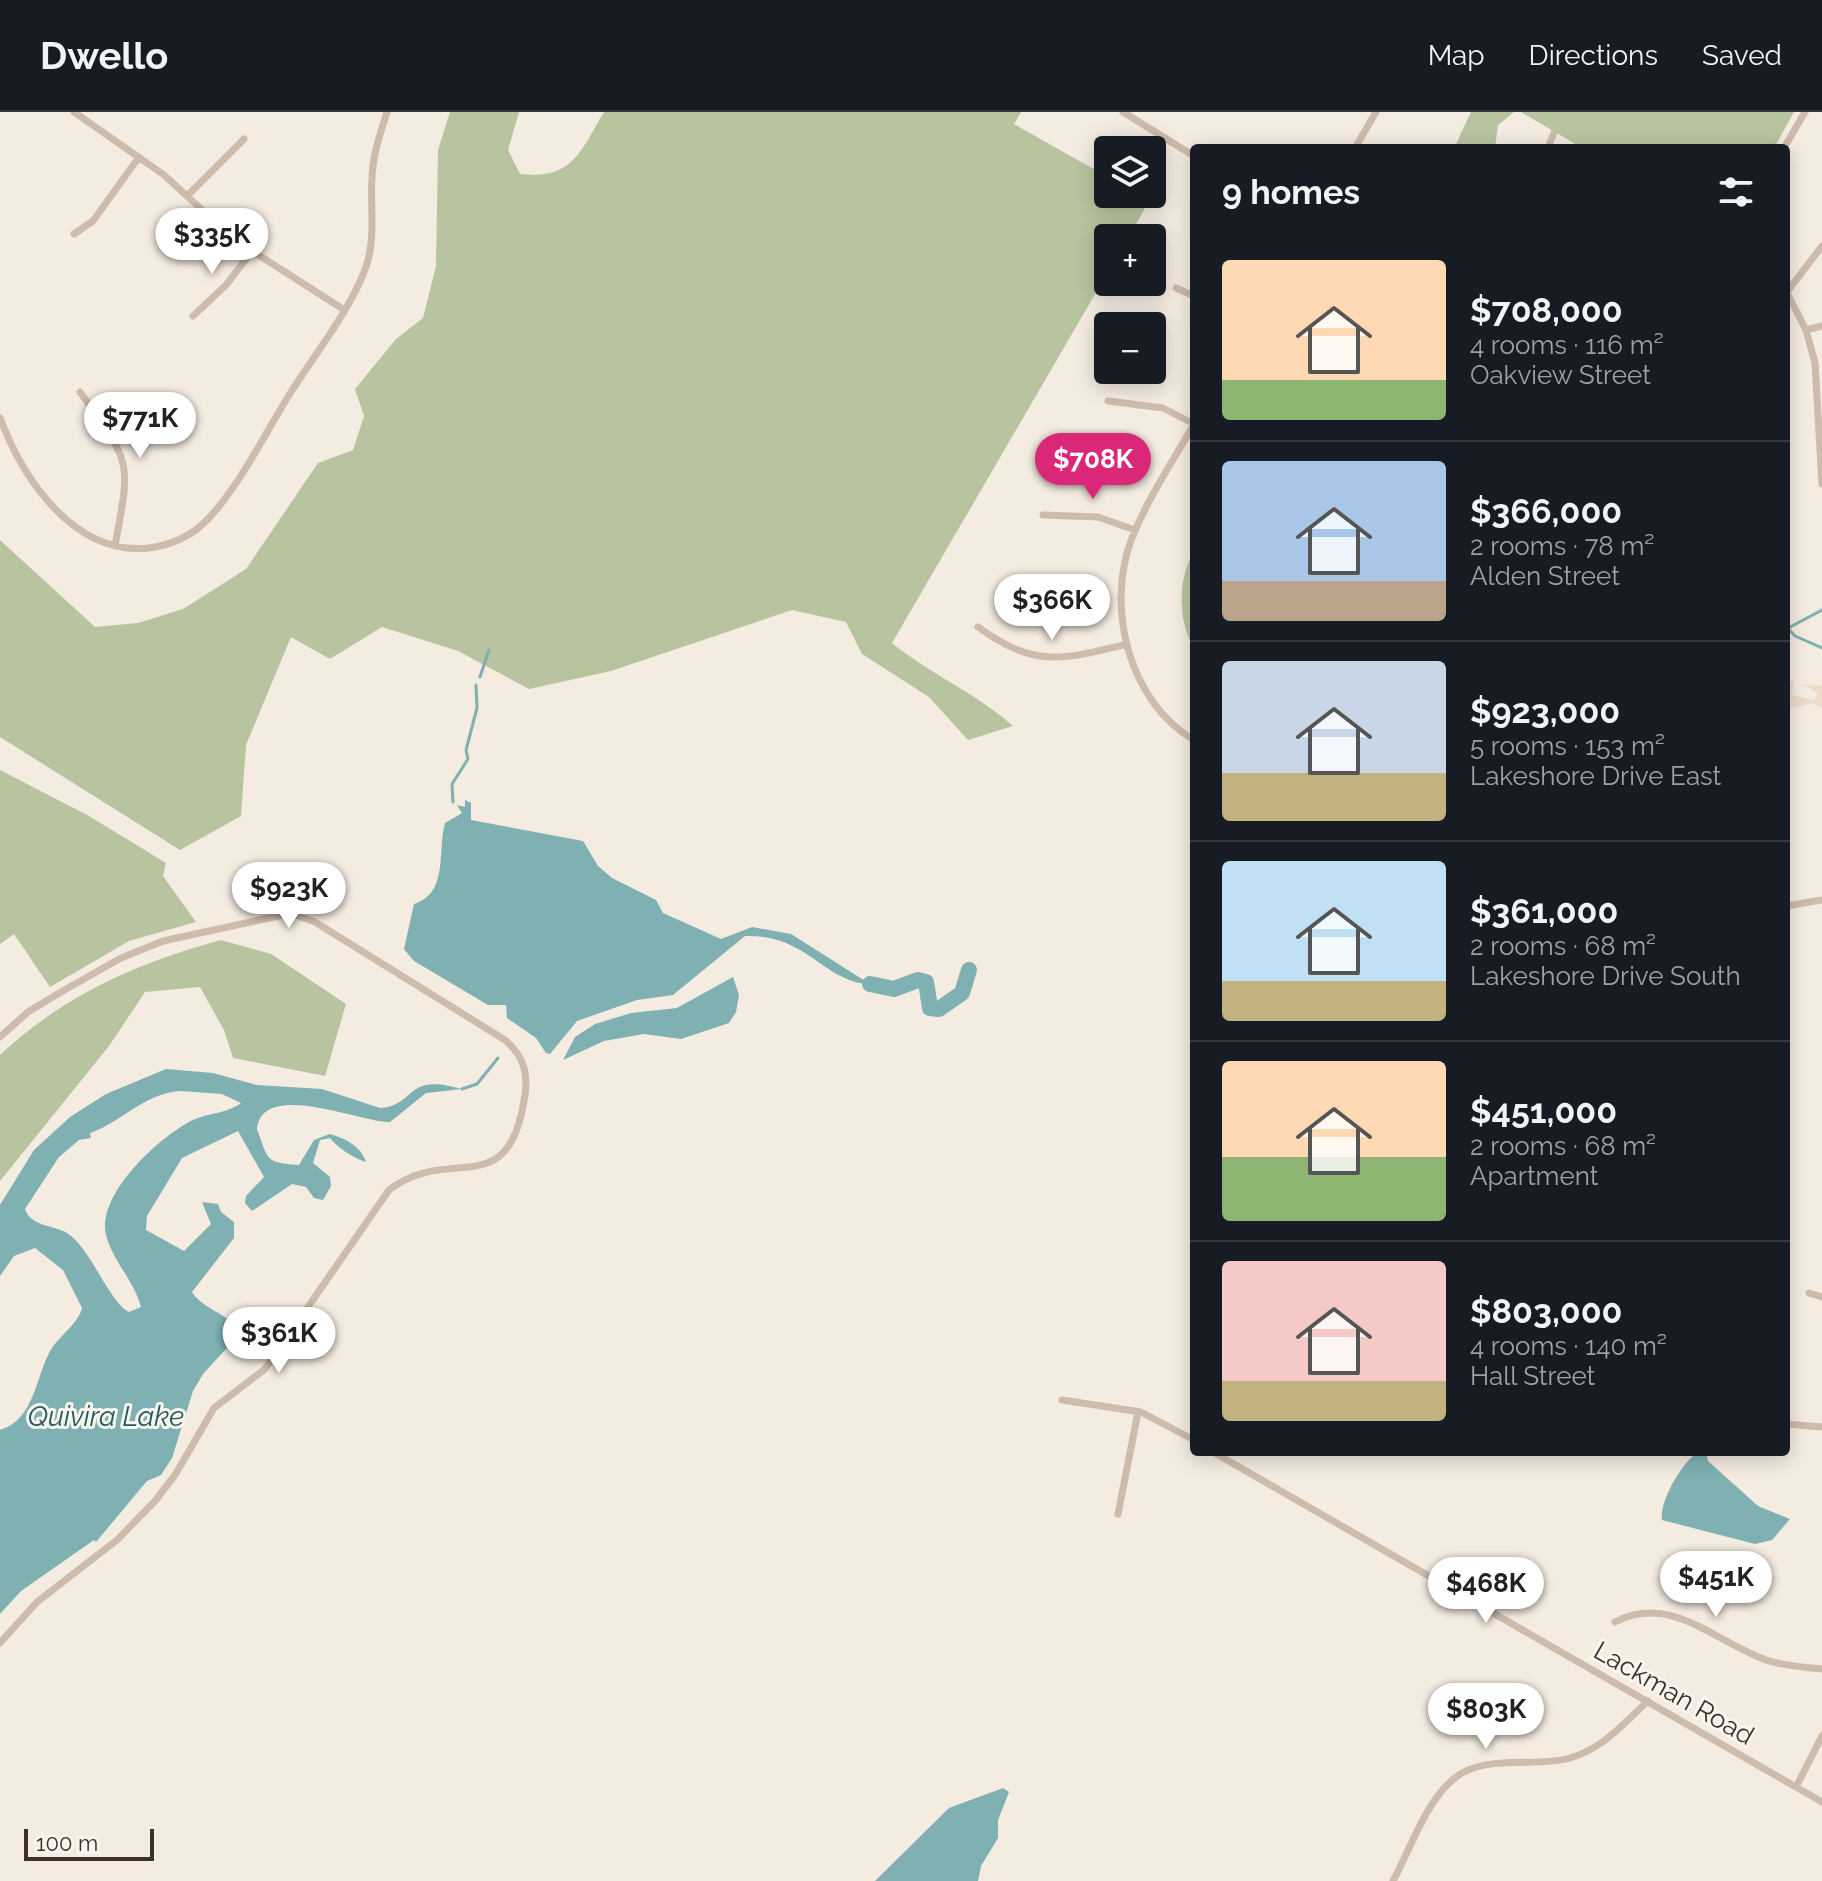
<!DOCTYPE html>
<meta charset="utf-8">
<style>
:root{--surface:#171b24;--page:#242831;--text:#f1f3f6;--muted:#9ea1a6;--line:#363941;--accent:#db2777}
body{margin:0;font-family:Raleway,sans-serif;background:var(--page);color:var(--text);height:100vh;display:flex;flex-direction:column;font-size:30px;white-space:nowrap}
*{box-sizing:border-box;margin:0}
p{font-size:26px;color:var(--muted)}
.icon{flex:none;width:44px;height:44px;fill:none;stroke:currentColor;stroke-width:2;stroke-linecap:round;stroke-linejoin:round}
.map{position:relative;flex:1;overflow:hidden}
.side{position:absolute;left:1190px;top:32px;width:600px;height:1312px;display:flex;flex-direction:column;background:var(--surface);border-radius:8px;box-shadow:0 4px 20px #0003}
.side>*{flex:none}
.tools{position:absolute;left:1094px;top:24px;display:grid;gap:16px}
.tools a{display:grid;place-items:center;width:72px;height:72px;border-radius:8px;background:var(--surface);box-shadow:0 4px 20px #0003;font-size:40px}
.scale{position:absolute;left:24px;bottom:20px;width:130px;box-sizing:border-box;padding-left:8px;border:4px solid #3b302b;border-top:0;font-size:22px;line-height:28px;white-space:nowrap;color:#3b302b;-webkit-text-stroke:6px #fbf5ee;paint-order:stroke}
.price{position:absolute;translate:-50% -68px;padding:0 18px;border-radius:28px;background:#fff;color:#222;font-size:26px;line-height:52px;filter:drop-shadow(0 2px 4px #0008)}
.price::after{content:'';position:absolute;left:50%;top:48px;width:24px;height:18px;margin-left:-12px;background:inherit;clip-path:polygon(0 0,100% 0,50% 100%)}
.price.selected{background:var(--accent);color:#fff}
ul{padding:0;list-style:none}
li{display:flex;align-items:center;gap:24px;height:200px;padding:0 32px}
li+li{border-top:2px solid var(--line)}
li span{display:grid;place-items:center;flex:none;width:224px;height:160px;border-radius:8px;color:#555}
li>.icon{margin-inline-start:auto}
span .icon{width:96px;height:96px;fill:#fffc;stroke-width:1}
li b{font-size:34px}
h2{display:flex;justify-content:space-between;align-items:center;height:96px;padding:0 32px;font-size:34px}
header{display:flex;align-items:center;gap:48px;box-sizing:border-box;height:112px;padding:0 40px;background:var(--surface);border-bottom:2px solid var(--line)}
header strong{font-size:38px}
nav{display:flex;gap:44px;margin-inline-start:auto;font-size:28px}
.map>svg:first-child{display:block}
</style>
<header>
<strong>Dwello</strong>
<nav><a>Map</a><a>Directions</a><a>Saved</a></nav>
</header>
<div class="map">
<svg width="1822" height="1769" viewBox="0 0 1822 1769">
<rect width="100%" height="100%" fill="#f4ebe1"/>
<path fill="#b8c4a0" d="M450,0H519L508,38L520,62C573,68 580,40 604,0H1021L1014,12L1108,65V82H1138L1149,89L1128,126H1108V160L892,531C930,562 976,581 1013,614L968,628L929,585L862,542L846,510L792,498L611,559L529,577L458,539L382,515L330,547L291,525L246,633L241,704L180,738L0,625V428L95,515L138,511L183,497L246,457L318,351L353,338L364,304L355,277L396,227L423,206L436,154L438,38Z
M1471,0H1514L1498,13L1495,36H1458L1456,32Z
M1521,0H1794L1774,36H1582Z
M1194,440V536C1178,510 1177,466 1194,440Z
M0,658L89,704L166,751L163,764L196,810L129,829L50,875L14,822L0,832Z
M221,828L271,842L346,892L325,964L233,946L224,918L200,875L145,880L109,934L0,1069V943C64,883 137,851 221,828Z"/>
<path fill="#ecdcc8" d="M1786,568L1794,569L1792,583L1815,588L1817,581L1803,572L1822,574V596L1812,591L1786,597L1789,574Z"/>
<path fill="#7fb0b2" fill-rule="evenodd" d="M465,688L471,691V708L583,729L598,754L612,766L656,788L663,801L721,827L752,815L791,822L870,872C824,871 808,822 745,824L673,883L637,888L577,909L550,942L546,941L536,926L507,906L506,893H488L414,849L404,837L414,792C449,781 437,740 445,711L462,701L457,693L465,695Z
M733,865L739,883L736,900L729,911L681,927L644,922L604,929L563,948L575,925L595,912L631,901L677,896Z
M166,957L213,961L257,973L322,977L380,996C418,993 403,960 462,977L426,981L390,1010C362,1011 262,967 257,1017C269,1050 265,1050 299,1053L314,1028L330,1022C346,1027 361,1034 366,1050C353,1046 337,1035 330,1026L320,1028L313,1051L330,1065L331,1074L323,1088L314,1086L306,1075L292,1072L252,1099L245,1091L246,1084L264,1065L238,1019L182,1046L147,1104L146,1118L184,1139L211,1112L202,1090L218,1092L221,1100L234,1110V1126L192,1180C202,1196 225,1201 238,1216L236,1226L203,1262L193,1279L172,1346L161,1363L147,1369L96,1430L94,1428L21,1479L0,1502V1318C36,1307 35,1263 52,1236C61,1223 79,1210 82,1196L63,1158L35,1136L14,1144L0,1164V1093L34,1038L70,1005L106,982ZM180,979L222,982L241,991C227,1002 205,1001 189,1010C156,1028 97,1083 106,1123C113,1150 134,1168 141,1195L129,1200C109,1190 90,1135 67,1121C53,1113 30,1114 25,1097L59,1045L79,1028L91,1026L90,1021C122,1010 143,982 180,979Z
M1698,1340H1706L1708,1349L1758,1394L1790,1407L1772,1428L1755,1432L1662,1408C1659,1390 1682,1350 1698,1340Z
M1003,1676L1009,1680L998,1708V1726L981,1754L978,1769H875L949,1696Z"/>
<g fill="none" stroke-linecap="round" stroke-linejoin="round">
<path stroke="#7fb0b2" stroke-width="3" d="M1786,514L1795,524L1822,536
M1790,515L1822,498
M480,565L489,538
M453,690L452,672L468,647L466,638L477,596L476,573
M462,977L477,972L498,946"/>
<path stroke="#7fb0b2" stroke-width="16" d="M870,872L894,877L918,868L926,870L930,896L939,897L962,881L969,858"/>
<path stroke="#cdbbac" stroke-width="7" d="M74,0L164,63L235,128L343,197
M1123,0L1194,44
M1355,36L1376,0
M1548,36L1554,21
M1784,36L1805,0
M187,84L244,27
M74,122L93,109L139,45
M1176,176L1194,184
M1786,179L1806,218L1815,251L1822,372
M1787,180L1822,134
M193,204L226,173L252,139
M1806,218L1822,214
M80,280C132,353 131,347 115,434
M1108,289L1163,296L1194,312C1173,349 1148,386 1132,426C1105,495 1129,590 1194,628
M0,306C23,367 74,444 149,436C171,433 192,424 208,407C241,372 265,321 291,280C315,242 351,197 366,155C376,126 370,95 372,65C373,42 380,22 387,0
M1043,403L1098,405L1135,418
M978,515C1035,556 1062,548 1127,532
M1786,794L1822,788
M0,925L28,900L61,880L121,846L163,829L283,803H296L315,810L505,928C525,945 529,964 524,989C507,1092 449,1031 389,1078L265,1257L214,1296L175,1363L155,1389L117,1428L37,1490L0,1531
M1809,1181L1822,1185
M1062,1288L1141,1300L1194,1328
M1786,1312L1822,1315
M1213,1340L1822,1690
M1118,1402L1138,1300
M1615,1510C1671,1481 1715,1530 1766,1548C1783,1554 1804,1555 1822,1557
M1796,1675L1822,1624
M1393,1769C1411,1736 1426,1688 1456,1665C1485,1642 1535,1656 1570,1646C1604,1636 1623,1612 1648,1589"/>
</g>
<g text-anchor="middle" dominant-baseline="central" stroke-width="6" stroke-linejoin="round" paint-order="stroke">
<g font-size="26" fill="#3b302b" stroke="#fbf5ee">
<text transform="translate(1674 1581) rotate(30)">Lackman Road</text>
</g>
<g font-size="28" font-style="italic" fill="#1f5a5e" stroke="#fbf5ee">
<text x="106" y="1304">Quivira Lake</text>
</g>
</g>
</svg>
<div class="tools">
<a><svg class="icon" aria-label="layers" viewBox="0 0 24 24"><path d="M12 4l9 5-9 5-9-5zM3 14l9 5 9-5"/></svg></a>
<a>+</a>
<a>−</a>
</div>
<div class="scale">100 m</div>
<b class="price" style="left:212px;top:164px">$335K</b>
<b class="price" style="left:140px;top:348px">$771K</b>
<b class="price selected" style="left:1093px;top:389px">$708K</b>
<b class="price" style="left:1052px;top:530px">$366K</b>
<b class="price" style="left:289px;top:818px">$923K</b>
<b class="price" style="left:279px;top:1263px">$361K</b>
<b class="price" style="left:1716px;top:1507px">$451K</b>
<b class="price" style="left:1486px;top:1513px">$468K</b>
<b class="price" style="left:1486px;top:1639px">$803K</b>
<section class="side">
<h2>9 homes<svg class="icon" aria-label="filters" viewBox="0 0 24 24"><path d="M4 7h16M4 17h16"/><circle cx="9" cy="7" r="2"/><circle cx="15" cy="17" r="2"/></svg></h2>
<ul>
<li><span style="background:linear-gradient(#ffd9b3 75%,#8fb573 0)"><svg class="icon" aria-label="home" viewBox="0 0 24 24"><path d="M3 11l9-7 9 7M6 9v11h12V9"/></svg></span><div><b>$708,000</b><p>4 rooms · 116 m²</p><p>Oakview Street</p></div></li>
<li><span style="background:linear-gradient(#a9c7e8 75%,#b9a48a 0)"><svg class="icon" aria-label="home" viewBox="0 0 24 24"><path d="M3 11l9-7 9 7M6 9v11h12V9"/></svg></span><div><b>$366,000</b><p>2 rooms · 78 m²</p><p>Alden Street</p></div></li>
<li><span style="background:linear-gradient(#c9d6e8 70%,#c2b280 0)"><svg class="icon" aria-label="home" viewBox="0 0 24 24"><path d="M3 11l9-7 9 7M6 9v11h12V9"/></svg></span><div><b>$923,000</b><p>5 rooms · 153 m²</p><p>Lakeshore Drive East</p></div></li>
<li><span style="background:linear-gradient(#bfe0f5 75%,#c2b280 0)"><svg class="icon" aria-label="home" viewBox="0 0 24 24"><path d="M3 11l9-7 9 7M6 9v11h12V9"/></svg></span><div><b>$361,000</b><p>2 rooms · 68 m²</p><p>Lakeshore Drive South</p></div></li>
<li><span style="background:linear-gradient(#ffd9b3 60%,#8fb573 0)"><svg class="icon" aria-label="home" viewBox="0 0 24 24"><path d="M3 11l9-7 9 7M6 9v11h12V9"/></svg></span><div><b>$451,000</b><p>2 rooms · 68 m²</p><p>Apartment</p></div></li>
<li><span style="background:linear-gradient(#f6c9c9 75%,#c2b280 0)"><svg class="icon" aria-label="home" viewBox="0 0 24 24"><path d="M3 11l9-7 9 7M6 9v11h12V9"/></svg></span><div><b>$803,000</b><p>4 rooms · 140 m²</p><p>Hall Street</p></div></li>
</ul>
</section>
</div>
